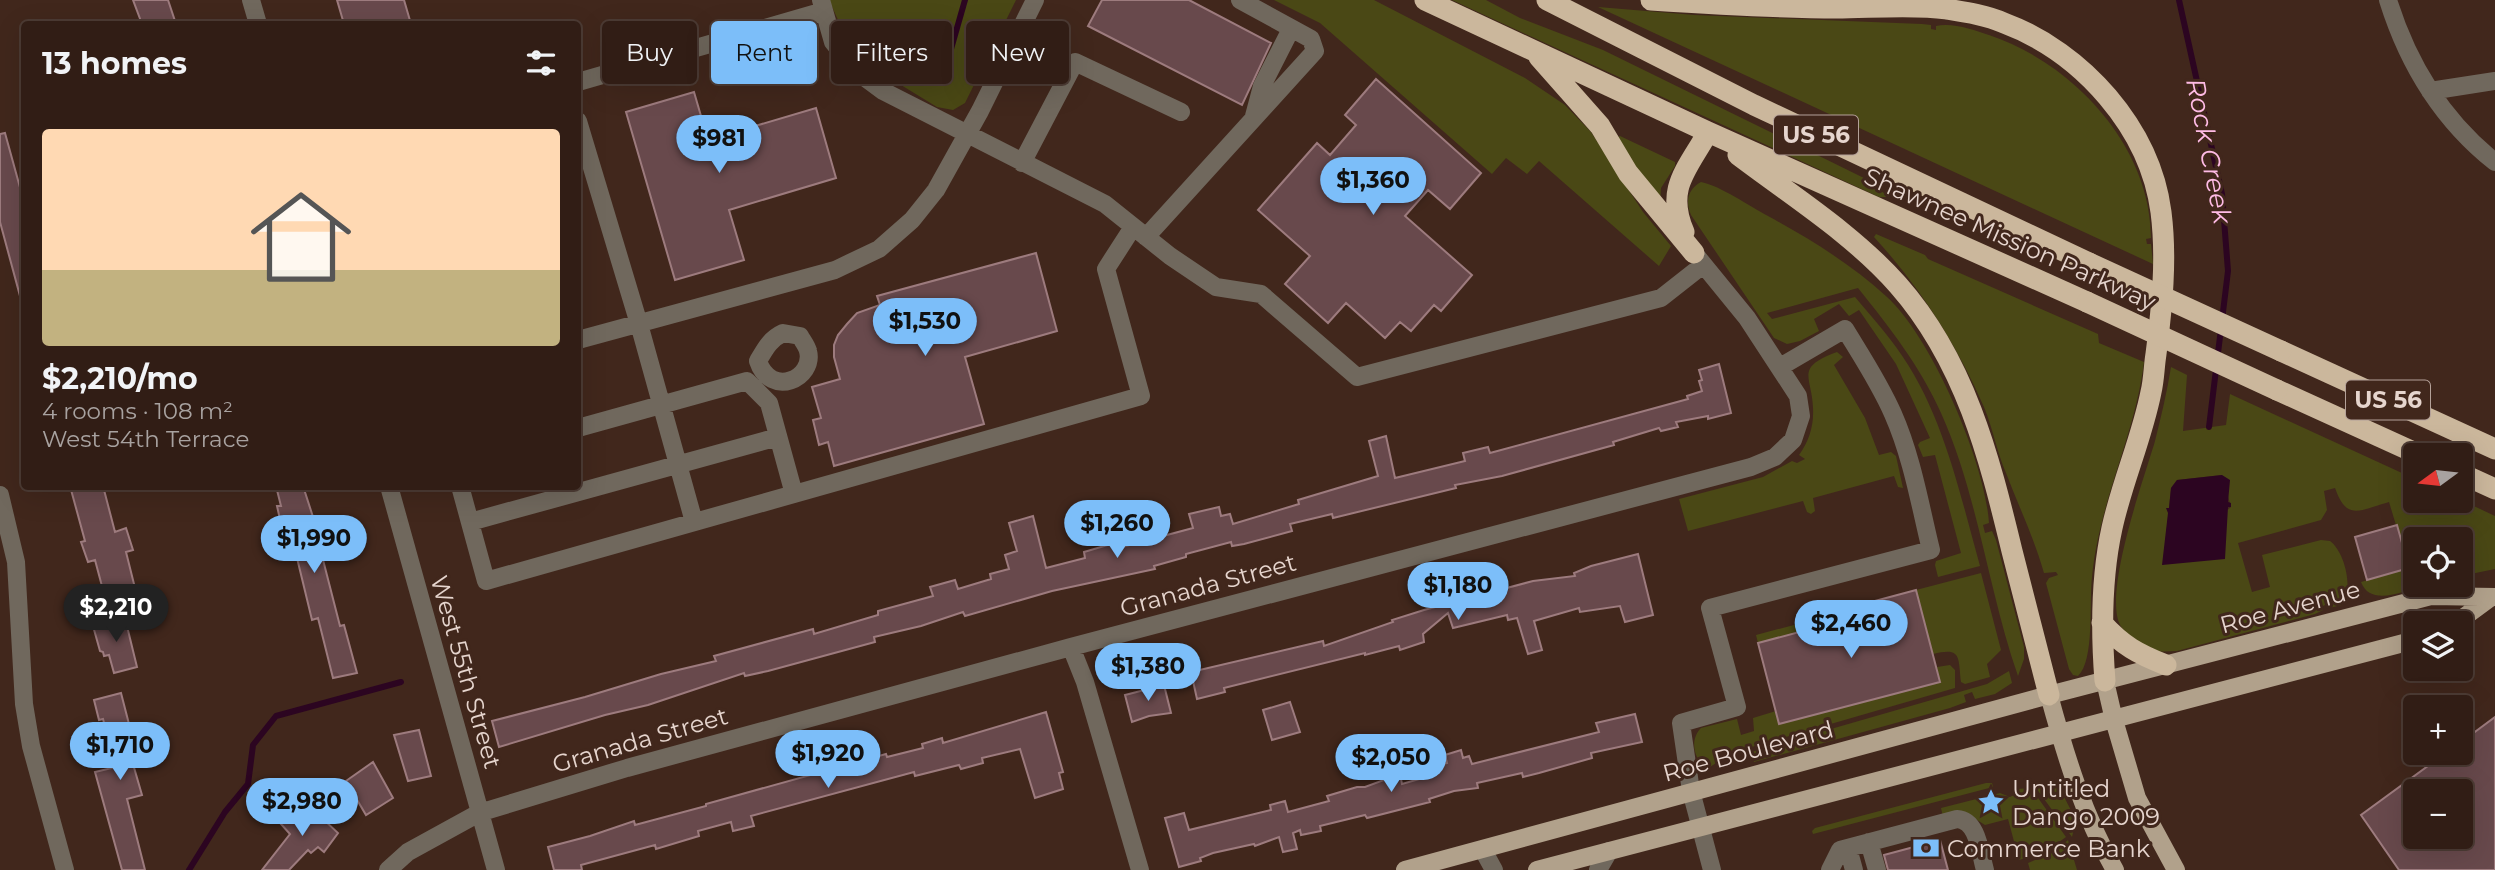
<!DOCTYPE html>
<meta charset="utf-8">
<style>
:root{--surface:#311d15;--page:#39261e;--text:#f1f3f6;--muted:#a8a2a0;--line:#4c3b34;--accent:#7cbef9}
body{margin:0;font-family:Montserrat,sans-serif;background:var(--page);color:var(--text);height:100vh;display:flex;flex-direction:column;font-size:26px;white-space:nowrap}
*{box-sizing:border-box;margin:0}
p{font-size:23px;color:var(--muted)}
.icon{flex:none;width:38px;height:38px;fill:none;stroke:currentColor;stroke-width:2;stroke-linecap:round;stroke-linejoin:round}
.map{position:relative;flex:1;overflow:hidden}
.sheet{position:absolute;left:21px;top:21px;width:560px;height:469px;display:flex;flex-direction:column;background:var(--surface);border-radius:7px;box-shadow:0 7px 28px #0002,0 0 0 2px var(--line)}
.sheet>*{flex:none}
.top-card{position:absolute;left:602px;top:21px;width:665px;height:63px;display:flex;gap:14px}
.needle{width:46px;rotate:255deg}
.fabs{position:absolute;left:2403px;top:443px;display:grid;gap:14px}
.fabs a{display:grid;place-items:center;width:70px;height:70px;border-radius:7px;background:var(--surface);box-shadow:0 7px 28px #0002,0 0 0 2px var(--line);font-size:35px}
.price{position:absolute;translate:-50% -60px;padding:0 16px;border-radius:24px;background:var(--accent);color:#111;font-size:23px;line-height:46px;filter:drop-shadow(0 2px 4px #0008)}
.price::after{content:'';position:absolute;left:50%;top:42px;width:21px;height:16px;margin-left:-10px;background:inherit;clip-path:polygon(0 0,100% 0,50% 100%)}
.price.current{background:#222;color:#fff}
ul{padding:0;list-style:none}
li{display:grid;align-content:center;gap:14px;height:371px;padding:0 21px}
li+li{border-top:2px solid var(--line)}
li span{display:grid;place-items:center;height:217px;border-radius:7px;color:#555}
li>.icon{margin-inline-start:auto}
span .icon{width:126px;height:126px;fill:#fffc;stroke-width:1}
li b{font-size:30px}
h2{display:flex;justify-content:space-between;align-items:center;height:84px;padding:0 21px;font-size:30px}
.chip{padding:0 24px;border-radius:7px;background:var(--surface);box-shadow:0 7px 28px #0002,0 0 0 2px var(--line);font-size:24px;line-height:63px}
.chip.current{background:var(--accent);color:#111}
.map>svg:first-child{display:block}
</style>
<div class="map">
<svg width="2495" height="870" viewBox="0 0 2495 870">
<rect width="100%" height="100%" fill="#41271c"/>
<path fill="#4a4815" fill-rule="evenodd" d="M829,0H1016L965,103L953,110L937,107L883,74L848,42Z
M1274,0H1374L1525,78L1565,105L1591,132L1643,212L1671,246L1659,266L1539,161L1527,174L1506,158L1492,174L1320,23Z
M1452,0H1486L1520,18L1603,50L1866,179L1885,194L1886,197H1879Z
M1598,7L1694,15L1922,24L1931,25V29L1936,30V26C1952,22 1974,30 1989,35C2073,63 2151,146 2151,238L2146,239L2147,244H2151L2153,264Z
M1620,136L1675,162V166L1661,188L1660,210L1618,137Z
M1701,182C1721,186 1749,206 1768,216C1810,239 1851,264 1887,297C1932,338 1985,462 1989,523L1983,525L1985,533L1992,531L1996,540L2024,647V659L2018,676C1988,590 1978,495 1941,413C1920,366 1890,328 1858,288L1767,313L1772,319L1855,297C1869,314 1884,330 1896,347C1943,411 1959,491 1980,566L1938,577L1935,565L1936,561L1961,553L1935,455L1923,457L1918,445L1920,442L1930,438L1896,364L1859,310L1849,316L1839,304L1814,319L1819,331L1800,341L1787,344L1774,338L1691,215C1685,201 1688,189 1701,182Z
M1876,234L1925,255L1928,259L2098,334L2099,343L2144,362C2135,436 2099,502 2092,577C2089,601 2095,660 2078,676L2073,675L2069,669L2046,583L2049,578L2058,575L2056,572L2044,573C2034,538 2019,507 2006,473C1997,452 1993,429 1984,407C1957,345 1920,287 1874,237Z
M1837,352L1843,357L1834,365L1865,418L1879,455L1891,452L1896,456L1903,488L1898,487L1894,476L1813,498L1815,511L1811,514L1807,512L1803,501L1688,531L1679,499L1763,477L1792,461L1797,463L1805,459L1799,455C1809,441 1814,426 1813,408C1812,376 1794,368 1837,352Z
M2171,367L2187,375L2183,431L2226,425L2230,394L2415,479V500H2461L2495,516V569L2461,576L2460,539H2415V584L2425,585C2405,590 2371,608 2361,582L2409,568L2389,502C2360,510 2347,522 2335,488L2324,491L2327,510L2321,520L2238,543L2252,592L2270,587L2262,555L2321,540L2330,541C2345,552 2354,590 2342,605L2329,608L2327,604L2323,606V610L2315,614L2177,651L2151,652C2142,645 2128,637 2122,628C2100,599 2145,476 2155,441C2161,417 2167,392 2171,367ZM2222,475L2231,507L2163,565L2171,488L2177,480Z
M1981,573L2001,650L1987,664L1990,677L1965,684L1961,682C1958,657 1962,647 1933,654L1916,590Z
M1861,607L1863,615L1758,643L1756,635Z
M1950,665L1955,670V688L1731,753L1707,769C1694,760 1689,740 1701,728L1737,719L1741,735L1754,731L1753,718L1776,711L1780,724L1940,682L1937,667Z
M2009,671L2012,683L1995,694L1975,699L1972,692L1964,695L1966,702L1950,708L1754,762L1751,752L1987,684Z
M2053,782L2061,791L2076,820L2072,837L2036,788V786Z
M1986,783H1992L1993,787L1813,834L1812,831L1815,828Z
M2031,788L2066,837L2045,852L2019,860L2008,819L1985,825L1974,818L1943,817L1941,808L2000,793L2010,797L2016,794L2017,789Z
M2068,840L2077,870H2030L2028,863L2052,853Z"/>
<path fill="#2c0521" d="M2222,475L2230,480L2228,502L2231,503V507H2228L2225,559L2162,565L2168,513L2166,508H2169L2171,488L2177,480Z"/>
<g fill="none" stroke-linecap="round" stroke-linejoin="round">
<path stroke="#2c0521" stroke-width="6" d="M2179,0L2222,194L2228,271L2209,427
M949,56L965,0
M189,870L225,812L248,784L253,745L276,716L401,682"/>
</g>
<path fill="#68494c" stroke="#9d7b7e" stroke-width="2" fill-rule="evenodd" d="M133,0H168L176,24H142Z
M337,0H404L411,24H344Z
M1102,0H1189L1271,43L1242,105L1088,26Z
M1376,79L1481,173L1450,209L1428,190L1405,216L1472,275L1441,311L1434,305L1411,331L1400,322L1385,338L1346,303L1328,323L1285,284L1310,256L1258,210L1317,143L1330,155L1356,125L1345,115Z
M694,92L708,140L816,108L836,178L729,210L744,260L675,280L626,112Z
M5,133L24,202V295L20,296L0,222V134Z
M1036,253L1057,331L965,357L984,424L834,466L828,442L819,445L813,420L821,418L812,387L840,379L834,357V345L838,335L847,324L857,313L880,305L877,296Z
M1719,364L1731,413L1708,419V416L1676,422L1678,427L1661,431L1659,428L1613,442L1614,445L1502,476L1455,485L1456,488L1333,518L1332,514L1290,524L1292,531L1244,544L1232,546L1231,542L1186,554V557L1154,566L1155,569L1052,591L965,616L963,612L921,626L874,637L875,642L768,671L745,676L744,673L648,705L605,715L499,747L492,721L585,697L661,674L716,661L714,656L813,629L814,634L878,615V611L933,596L930,587L955,580L958,589L991,579L990,574L1009,569L1005,555L1017,551L1009,523L1033,516L1046,568L1085,558L1084,552L1111,544L1120,543L1122,547L1193,528L1189,514L1219,507L1221,516L1230,514L1233,524L1299,504L1298,500L1378,476L1369,441L1386,436L1395,478L1465,461L1463,453L1488,447L1490,453L1688,399L1687,396L1702,391L1699,381L1702,380L1699,370Z
M70,486H103L115,532L126,528L133,550L126,552L137,596L107,605L95,560L88,562L81,542L85,541Z
M276,486H303L324,551L321,552L340,626L344,625L357,673L333,678L318,618L312,620L297,558L292,559L288,541L285,542L277,506H281Z
M2397,525L2409,568L2367,580L2355,537Z
M1638,554L1653,615L1625,622L1620,606L1580,612L1579,608L1534,621L1542,650L1528,654L1517,618L1508,620L1507,615L1453,628L1448,613L1423,634L1424,642L1400,650L1399,646L1365,655V653L1224,688L1225,692L1197,699L1191,672L1323,641L1324,646L1393,622L1392,620L1424,610L1533,581L1575,576L1574,573L1591,566Z
M1916,590L1940,682L1779,724L1758,643L1863,615L1860,605Z
M125,618L137,667L114,673L109,655L104,656L103,652L100,651L93,626Z
M1164,685L1171,713L1149,716L1132,722L1125,695Z
M121,693L130,728L128,729L130,740H126L142,795L127,799L145,870H122L95,772L116,767L103,719L99,720L94,700Z
M1290,702L1300,732L1272,740L1263,710Z
M1046,712L1063,772L1059,773L1063,789L1035,798L1020,749L982,758L983,763L961,769L959,765L915,776L914,772L751,816L754,826L733,831L731,822L698,831L699,836L656,849L655,845L581,865L582,870H554L548,847L590,836L634,821L635,825L706,806V804L886,754L887,757L923,748L922,744L942,738L943,743Z
M1635,714L1642,742L1591,753L1592,758L1539,773L1523,777L1522,773L1477,783L1478,788L1454,791L1429,799L1430,802L1367,818L1365,815L1320,826L1321,831L1301,835L1300,830L1293,833L1297,849L1283,852L1279,837L1255,846L1254,844L1213,853L1200,858L1201,861L1179,867L1165,818L1184,813L1189,830L1271,810L1270,805L1285,801L1288,812L1329,801L1327,796L1357,787H1365L1400,774L1402,784L1433,775L1431,767L1447,763L1445,755L1461,750L1463,758L1469,756L1472,764L1599,732L1596,723Z
M2495,717V870H2399L2361,815L2447,752H2460V743ZM2415,791H2460V836H2415Z
M419,730L431,776L408,781L394,735Z
M373,762L393,798L366,815L346,781Z
M305,802L338,833L324,852L318,847L311,853L308,850L289,870H262L290,834L281,824Z
M1940,840L1948,870H1888L1884,855Z"/>
<g fill="none" stroke-linecap="round" stroke-linejoin="round">
<path stroke="#70685d" stroke-width="18" d="M251,0L258,24
M821,0L833,42L856,71L883,91L1105,204L1170,256L1216,287L1261,294L1357,377L1661,298L1703,265
M2388,0C2408,64 2442,120 2495,162
M578,82L824,11
M2430,91L2495,81
M1254,116L1262,86L1291,29
M578,121L639,324L694,522
M1022,163L1075,62L1181,112
M1146,237L1315,51L1311,39L1240,0
M783,333L800,336C802,340 807,346 808,351C815,378 771,399 758,361C765,349 770,339 783,333Z
M578,340L835,270L879,249L912,220L936,190L980,111L1035,0
M578,428L747,381L769,403L794,494
M389,486L496,870
M460,486L486,581L1141,396L1106,269L1133,227
M0,495L16,562L24,704L31,746L65,870
M470,522L778,437
M1071,647L1085,682L1140,870
M1869,842L1877,870
M1848,848L1854,870
M1483,850L1494,870
M388,870L408,852L479,813L627,768L1071,647L1751,467L1775,457L1793,440L1801,416L1798,396L1747,318L1694,253
M1598,870L1609,851
M1712,870L1691,791L1681,723L1737,707L1710,608L1931,550C1920,505 1912,457 1893,414C1880,384 1862,357 1845,329L1780,367
M1830,870L1840,850L1957,819C1978,820 1980,853 1985,870"/>
<path stroke="#b1a18b" stroke-width="18" d="M2456,623L2490,598
M2105,681L2114,720L2137,798L2176,870
M2049,695C2065,754 2084,817 2115,870
M1405,870L2049,695L2431,596L2495,597
M1537,870L2415,640"/>
<path stroke="#cbb79c" stroke-width="21" d="M1425,0L1708,132L2087,302
M1547,0L1754,105L2089,263
M1651,0C1713,4 1775,8 1837,8C1869,8 1915,4 1946,9C1965,12 1986,15 2004,23C2082,52 2150,128 2161,212C2167,259 2162,307 2156,354C2154,366 2154,380 2151,392C2142,438 2122,482 2112,528C2101,578 2101,630 2105,681
M1539,57L1600,126L1628,173L1694,253
M1738,155C1792,196 1853,234 1898,285C1965,361 1989,456 2012,551C2024,599 2037,647 2049,695
M1684,232C1665,188 1687,170 1708,132
M2281,351L2495,449
M2277,390L2420,455
M2460,473L2495,489
M2102,623C2123,646 2138,654 2166,665"/>
<path stroke="#cbb79c" stroke-width="21" d="M2089,263L2281,351
M2087,302L2277,390"/>
</g>
<defs>
<symbol id="sight-bare" viewBox="-9 -9 18 18"><path d="M0-6L1.8-2.2L6-1.7L2.9 1.2L3.7 5.4L0 3.3L-3.7 5.4L-2.9 1.2L-6-1.7L-1.8-2.2Z" fill="#7cbef9" stroke="#41271c" stroke-width="2.5" paint-order="stroke"/></symbol>
<symbol id="bank-bare" viewBox="-9 -9 18 18"><path d="M-6-4H6V4H-6ZM0-2.3a2.3 2.3 0 1 0 0 4.6a2.3 2.3 0 1 0 0-4.6Z" fill="#7cbef9" stroke="#41271c" stroke-width="2.5" paint-order="stroke"/></symbol>
</defs>
<g fill-rule="evenodd">
<use href="#sight-bare" x="1972" y="783" width="38" height="38"/>
<use href="#bank-bare" x="1907" y="829" width="38" height="38"/>
</g>
<g text-anchor="middle" dominant-baseline="central" stroke-width="6" stroke-linejoin="round" paint-order="stroke">
<g fill="#41271c" stroke="#b4a199" stroke-width="2">
<rect x="1774" y="115.5" width="84" height="39" rx="5"/>
<rect x="2346" y="380.5" width="84" height="39" rx="5"/>
</g>
<g font-size="23" font-weight="bold" fill="#e6d5ce">
<text x="1816" y="135">US 56</text>
<text x="2388" y="400">US 56</text>
</g>
<g font-size="24" fill="#e6d5ce" stroke="#41271c">
<text transform="translate(2010 239) rotate(24)">Shawnee Mission Parkway</text>
<text transform="translate(1208 585) rotate(-15)">Granada Street</text>
<text transform="translate(2290 607) rotate(-15)">Roe Avenue</text>
<text transform="translate(466 672) rotate(74)">West 55th Street</text>
<text transform="translate(640 740) rotate(-16)">Granada Street</text>
<text transform="translate(1748 751) rotate(-15)">Roe Boulevard</text>
</g>
<g font-size="24" fill="#e6d5ce" stroke="#41271c" text-anchor="start">
<text x="2012" y="788">Untitled<tspan x="2012" dy="28">Dango 2009</tspan></text>
<text x="1947" y="848">Commerce Bank</text>
</g>
<g font-size="26" font-style="italic" fill="#febbe5" stroke="#41271c">
<text transform="translate(2209 151) rotate(79)">Rock Creek</text>
</g>
</g>
</svg>
<div class="fabs">
<a><svg class="needle" viewBox="-14 -14 28 28"><path d="M0-13l5 13h-10z" fill="#e53935"/><path d="M0 13l5-13h-10z" fill="#a8a2a0"/></svg></a>
<a><svg class="icon" aria-label="locate" viewBox="0 0 24 24"><circle cx="12" cy="12" r="6"/><path d="M12 2v4M12 18v4M2 12h4M18 12h4"/></svg></a>
<a><svg class="icon" aria-label="layers" viewBox="0 0 24 24"><path d="M12 4l9 5-9 5-9-5zM3 14l9 5 9-5"/></svg></a>
<a>+</a>
<a>−</a>
</div>
<b class="price" style="left:719px;top:175px">$981</b>
<b class="price" style="left:1373px;top:217px">$1,360</b>
<b class="price" style="left:925px;top:358px">$1,530</b>
<b class="price" style="left:1117px;top:560px">$1,260</b>
<b class="price" style="left:314px;top:575px">$1,990</b>
<b class="price" style="left:1458px;top:622px">$1,180</b>
<b class="price current" style="left:116px;top:644px">$2,210</b>
<b class="price" style="left:1851px;top:660px">$2,460</b>
<b class="price" style="left:1148px;top:703px">$1,380</b>
<b class="price" style="left:120px;top:782px">$1,710</b>
<b class="price" style="left:828px;top:790px">$1,920</b>
<b class="price" style="left:1391px;top:794px">$2,050</b>
<b class="price" style="left:302px;top:838px">$2,980</b>
<div class="top-card">
<a class="chip">Buy</a>
<a class="chip current">Rent</a>
<a class="chip">Filters</a>
<a class="chip">New</a>
</div>
<section class="sheet">
<h2>13 homes<svg class="icon" aria-label="filters" viewBox="0 0 24 24"><path d="M4 7h16M4 17h16"/><circle cx="9" cy="7" r="2"/><circle cx="15" cy="17" r="2"/></svg></h2>
<ul>
<li><span style="background:linear-gradient(#ffd9b3 65%,#c2b280 0)"><svg class="icon" aria-label="home" viewBox="0 0 24 24"><path d="M3 11l9-7 9 7M6 9v11h12V9"/></svg></span><div><b>$2,210/mo</b><p>4 rooms · 108 m²</p><p>West 54th Terrace</p></div></li>
</ul>
</section>
</div>
